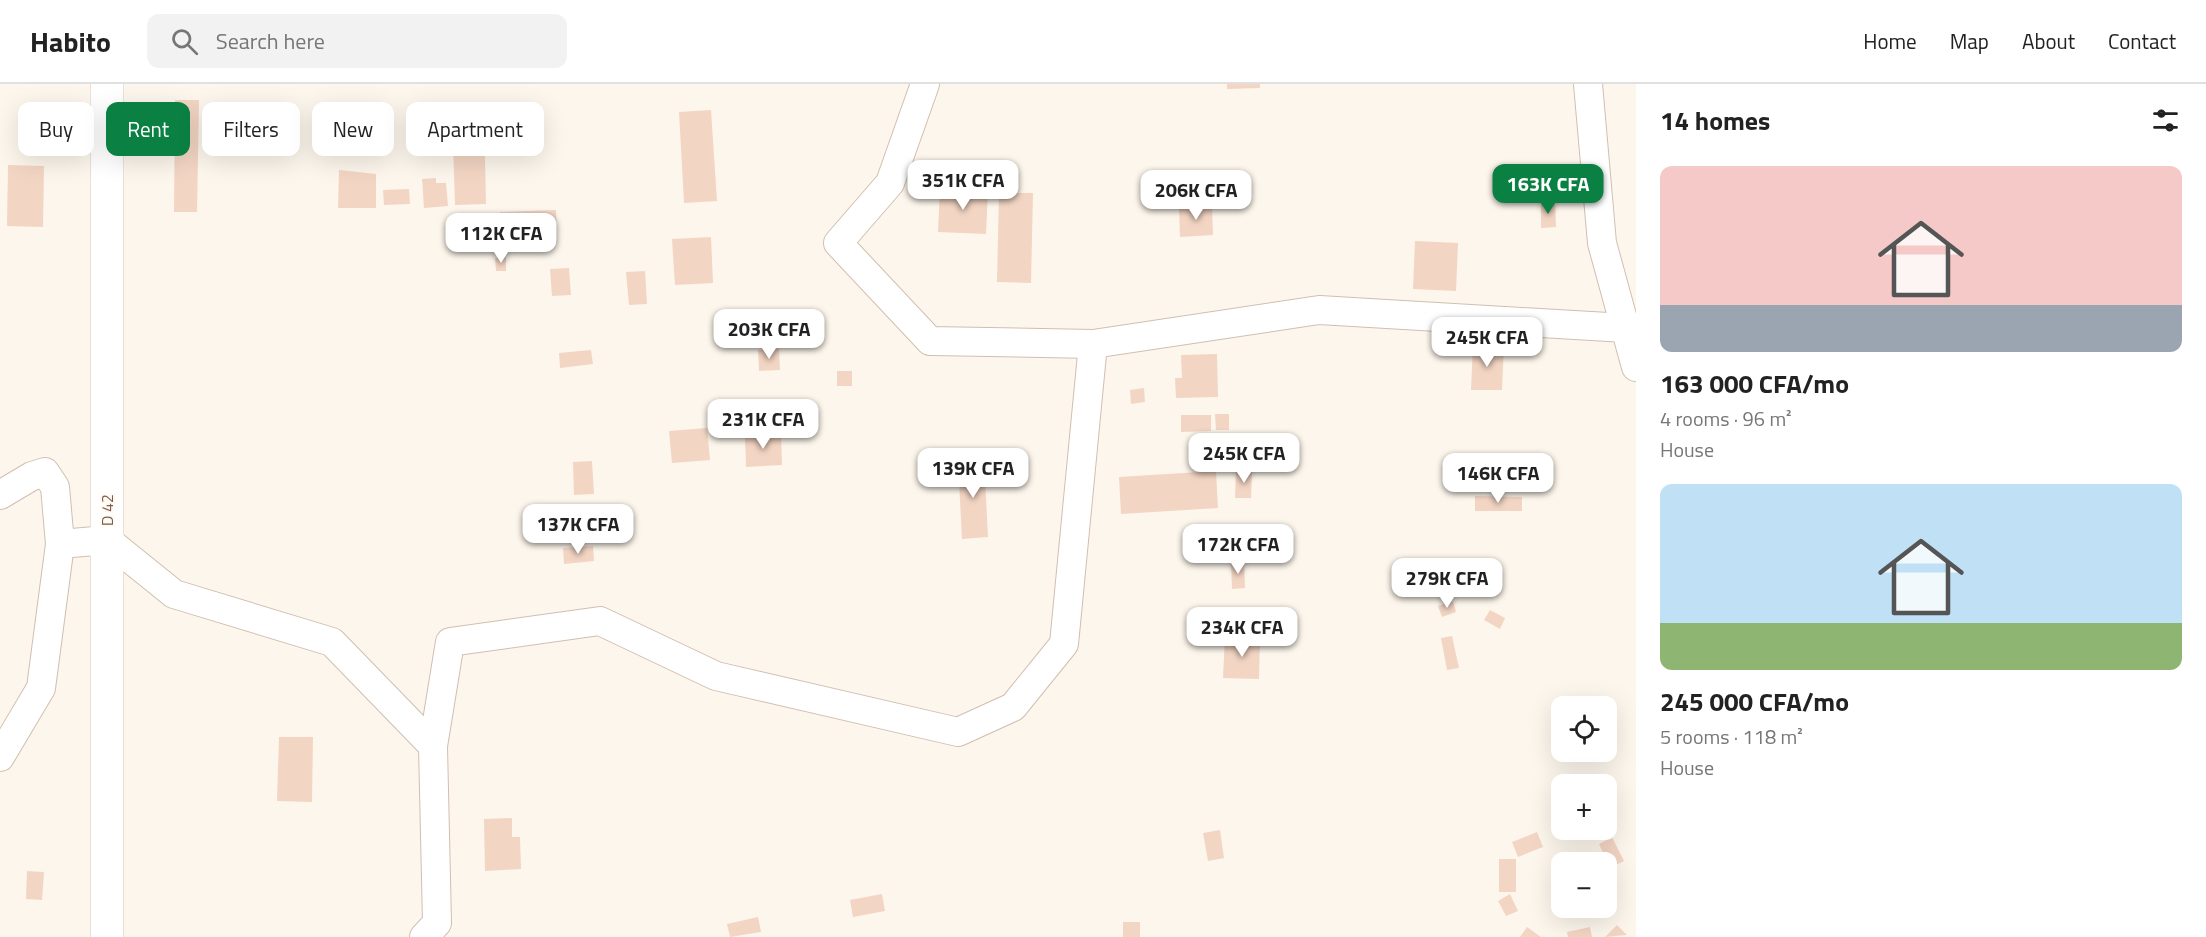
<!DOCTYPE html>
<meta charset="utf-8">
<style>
:root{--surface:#fff;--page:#f2f2f2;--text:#222;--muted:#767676;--line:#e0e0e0;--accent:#0b8043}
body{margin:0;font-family:"Titillium Web",sans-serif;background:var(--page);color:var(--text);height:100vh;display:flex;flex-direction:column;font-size:22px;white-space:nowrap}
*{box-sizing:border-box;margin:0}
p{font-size:20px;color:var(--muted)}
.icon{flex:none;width:33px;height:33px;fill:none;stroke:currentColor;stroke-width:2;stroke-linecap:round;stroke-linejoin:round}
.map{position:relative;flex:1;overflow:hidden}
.sheet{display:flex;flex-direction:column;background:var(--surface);width:570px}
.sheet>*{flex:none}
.banner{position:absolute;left:18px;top:18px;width:570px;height:54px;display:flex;gap:12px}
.buttons{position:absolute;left:1551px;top:612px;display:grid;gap:12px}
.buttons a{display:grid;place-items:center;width:66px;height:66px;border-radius:12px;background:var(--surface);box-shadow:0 6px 24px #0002;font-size:30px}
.price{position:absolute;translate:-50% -51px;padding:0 14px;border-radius:12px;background:#fff;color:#222;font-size:20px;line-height:39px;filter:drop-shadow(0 2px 3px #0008)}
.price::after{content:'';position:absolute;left:50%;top:36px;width:18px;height:14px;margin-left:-9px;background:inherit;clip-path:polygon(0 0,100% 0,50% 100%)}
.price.selected{background:var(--accent);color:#fff}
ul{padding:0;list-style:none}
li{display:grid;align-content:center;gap:12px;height:318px;padding:0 24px}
li span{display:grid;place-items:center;height:186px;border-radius:12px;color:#555}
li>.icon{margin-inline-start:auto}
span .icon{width:108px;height:108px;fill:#fffc;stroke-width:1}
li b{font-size:26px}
h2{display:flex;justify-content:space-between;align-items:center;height:72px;padding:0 24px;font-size:26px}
.tag{padding:0 21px;border-radius:12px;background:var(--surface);box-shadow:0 6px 24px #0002;font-size:21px;line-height:54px}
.tag.selected{background:var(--accent);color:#fff}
header{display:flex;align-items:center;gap:36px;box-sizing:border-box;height:84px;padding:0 30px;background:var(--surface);border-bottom:2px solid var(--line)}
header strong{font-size:28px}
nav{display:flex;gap:33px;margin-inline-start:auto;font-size:21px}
.search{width:420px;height:54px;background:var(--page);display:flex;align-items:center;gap:15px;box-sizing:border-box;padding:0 21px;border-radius:12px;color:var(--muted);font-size:22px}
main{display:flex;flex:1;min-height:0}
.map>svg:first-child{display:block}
</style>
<header>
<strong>Habito</strong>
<div class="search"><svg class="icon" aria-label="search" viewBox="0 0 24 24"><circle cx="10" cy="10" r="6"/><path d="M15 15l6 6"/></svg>Search here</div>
<nav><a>Home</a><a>Map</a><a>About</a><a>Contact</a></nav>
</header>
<main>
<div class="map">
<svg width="1636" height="853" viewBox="0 0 1636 853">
<rect width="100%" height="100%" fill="#fdf6ec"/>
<path fill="#f3d5c3" d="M1227,0H1260V4L1227,5Z
M175,16H199L197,128H174Z
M711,26L717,117L684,119L679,28Z
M484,29L486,120L455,121L452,30Z
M8,81L44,82L43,143L7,142Z
M339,86L376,90V124H338Z
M436,94V99H446L448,122L424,124L422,95Z
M940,104L988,106L986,150L938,148Z
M409,105L410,120L384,121L383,106Z
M999,109H1033L1031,199L997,198Z
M1541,118H1555L1556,143L1541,144Z
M1212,121L1213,151L1180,153L1179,122Z
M556,126L557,159L501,161L500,128Z
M711,153L713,199L675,201L672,155Z
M1415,157L1458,159L1456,207L1413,205Z
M506,173V187H496L495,174Z
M569,184L571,211L552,212L550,185Z
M645,187L647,220L629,221L626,188Z
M1473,261L1504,262L1502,306H1471Z
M779,265L780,286L759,287L758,266Z
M591,266L593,280L560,284L559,269Z
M1217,270L1218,313L1176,314L1175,294H1182L1181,271Z
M837,287H852V302H837Z
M1144,304L1145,318L1131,320L1130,306Z
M1215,330H1229V346H1216Z
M1181,331H1211V347L1181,348Z
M707,344L710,376L672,379L669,347Z
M781,350L782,381L746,383L745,351Z
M984,375L988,453L962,455L958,377Z
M592,377L594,410L574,411L573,378Z
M1236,386H1252L1251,414H1235Z
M1216,387L1218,424L1121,430L1119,393Z
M1475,412L1522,413V427H1475Z
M593,462L594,477L564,480L563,464Z
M1231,478H1244L1245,504L1232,505Z
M1453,517L1456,528L1442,533L1438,522Z
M1490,526L1505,534L1500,545L1484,536Z
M1225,552L1260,553L1259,595L1223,594Z
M1452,552L1459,584L1447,586L1441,554Z
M279,653H313L312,718L277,717Z
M512,734V753H520L521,785L485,787L484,735Z
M1220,746L1224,774L1208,777L1203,749Z
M1537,748L1543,763L1518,773L1512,758Z
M1612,753L1624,777L1610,784L1599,760Z
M1499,775H1516V808H1499Z
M27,787L44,788L42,816L26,815Z
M882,810L885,827L853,833L850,816Z
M1510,810L1518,827L1506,832L1498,817Z
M758,833L761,848L730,853L727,840Z
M1123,838H1140V853H1123Z
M1617,841L1627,851L1605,853Z
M1527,843L1541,853H1520Z
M1590,843L1592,853H1568L1567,848Z"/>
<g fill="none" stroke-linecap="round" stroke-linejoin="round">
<defs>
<path id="street" d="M1588,0L1602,159L1636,283
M1093,260L1319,226L1625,244
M0,411L32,392L45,388L55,403L60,460
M433,662L450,558L600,537L716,592L958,648L1013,623L1064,560L1093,260L930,257L838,159L890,99L925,0
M0,673L41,604L60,460L107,456L174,510L332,558L433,662L437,839L424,853"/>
<path id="secondary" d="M107,0V853"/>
</defs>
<use href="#street" stroke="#d1beb0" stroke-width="30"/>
<use href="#secondary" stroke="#d6c0b0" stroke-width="34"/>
<use href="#street" stroke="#fff" stroke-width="28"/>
<use href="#secondary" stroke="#fff" stroke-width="33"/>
</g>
<g text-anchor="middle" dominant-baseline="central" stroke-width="4.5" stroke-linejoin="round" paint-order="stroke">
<g font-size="16" fill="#7a5c4d" stroke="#fffaf3">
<text transform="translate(107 426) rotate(-90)">D 42</text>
</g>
</g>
</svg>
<div class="buttons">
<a><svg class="icon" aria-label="locate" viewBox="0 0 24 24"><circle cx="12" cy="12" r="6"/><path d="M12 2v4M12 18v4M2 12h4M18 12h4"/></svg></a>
<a>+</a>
<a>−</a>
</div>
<b class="price" style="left:963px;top:127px">351K CFA</b>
<b class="price selected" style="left:1548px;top:131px">163K CFA</b>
<b class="price" style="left:1196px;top:137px">206K CFA</b>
<b class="price" style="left:501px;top:180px">112K CFA</b>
<b class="price" style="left:769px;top:276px">203K CFA</b>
<b class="price" style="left:1487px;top:284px">245K CFA</b>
<b class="price" style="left:763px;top:366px">231K CFA</b>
<b class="price" style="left:1244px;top:400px">245K CFA</b>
<b class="price" style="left:973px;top:415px">139K CFA</b>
<b class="price" style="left:1498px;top:420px">146K CFA</b>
<b class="price" style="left:578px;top:471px">137K CFA</b>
<b class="price" style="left:1238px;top:491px">172K CFA</b>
<b class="price" style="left:1447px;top:525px">279K CFA</b>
<b class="price" style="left:1242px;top:574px">234K CFA</b>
<div class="banner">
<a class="tag">Buy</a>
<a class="tag selected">Rent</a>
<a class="tag">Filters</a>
<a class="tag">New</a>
<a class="tag">Apartment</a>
</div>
</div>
<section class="sheet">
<h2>14 homes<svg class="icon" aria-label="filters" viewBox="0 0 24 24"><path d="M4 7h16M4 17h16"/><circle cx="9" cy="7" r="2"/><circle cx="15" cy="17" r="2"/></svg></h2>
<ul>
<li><span style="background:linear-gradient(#f6c9c9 75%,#9aa5b1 0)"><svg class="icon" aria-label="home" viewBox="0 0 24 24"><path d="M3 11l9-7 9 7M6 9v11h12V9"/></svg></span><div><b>163 000 CFA/mo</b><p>4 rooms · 96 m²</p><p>House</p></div></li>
<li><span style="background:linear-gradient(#bfe0f5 75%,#8fb573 0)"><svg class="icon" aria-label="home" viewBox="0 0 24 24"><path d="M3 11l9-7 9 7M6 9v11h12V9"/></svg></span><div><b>245 000 CFA/mo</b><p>5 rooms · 118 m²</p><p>House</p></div></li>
</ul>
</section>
</main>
